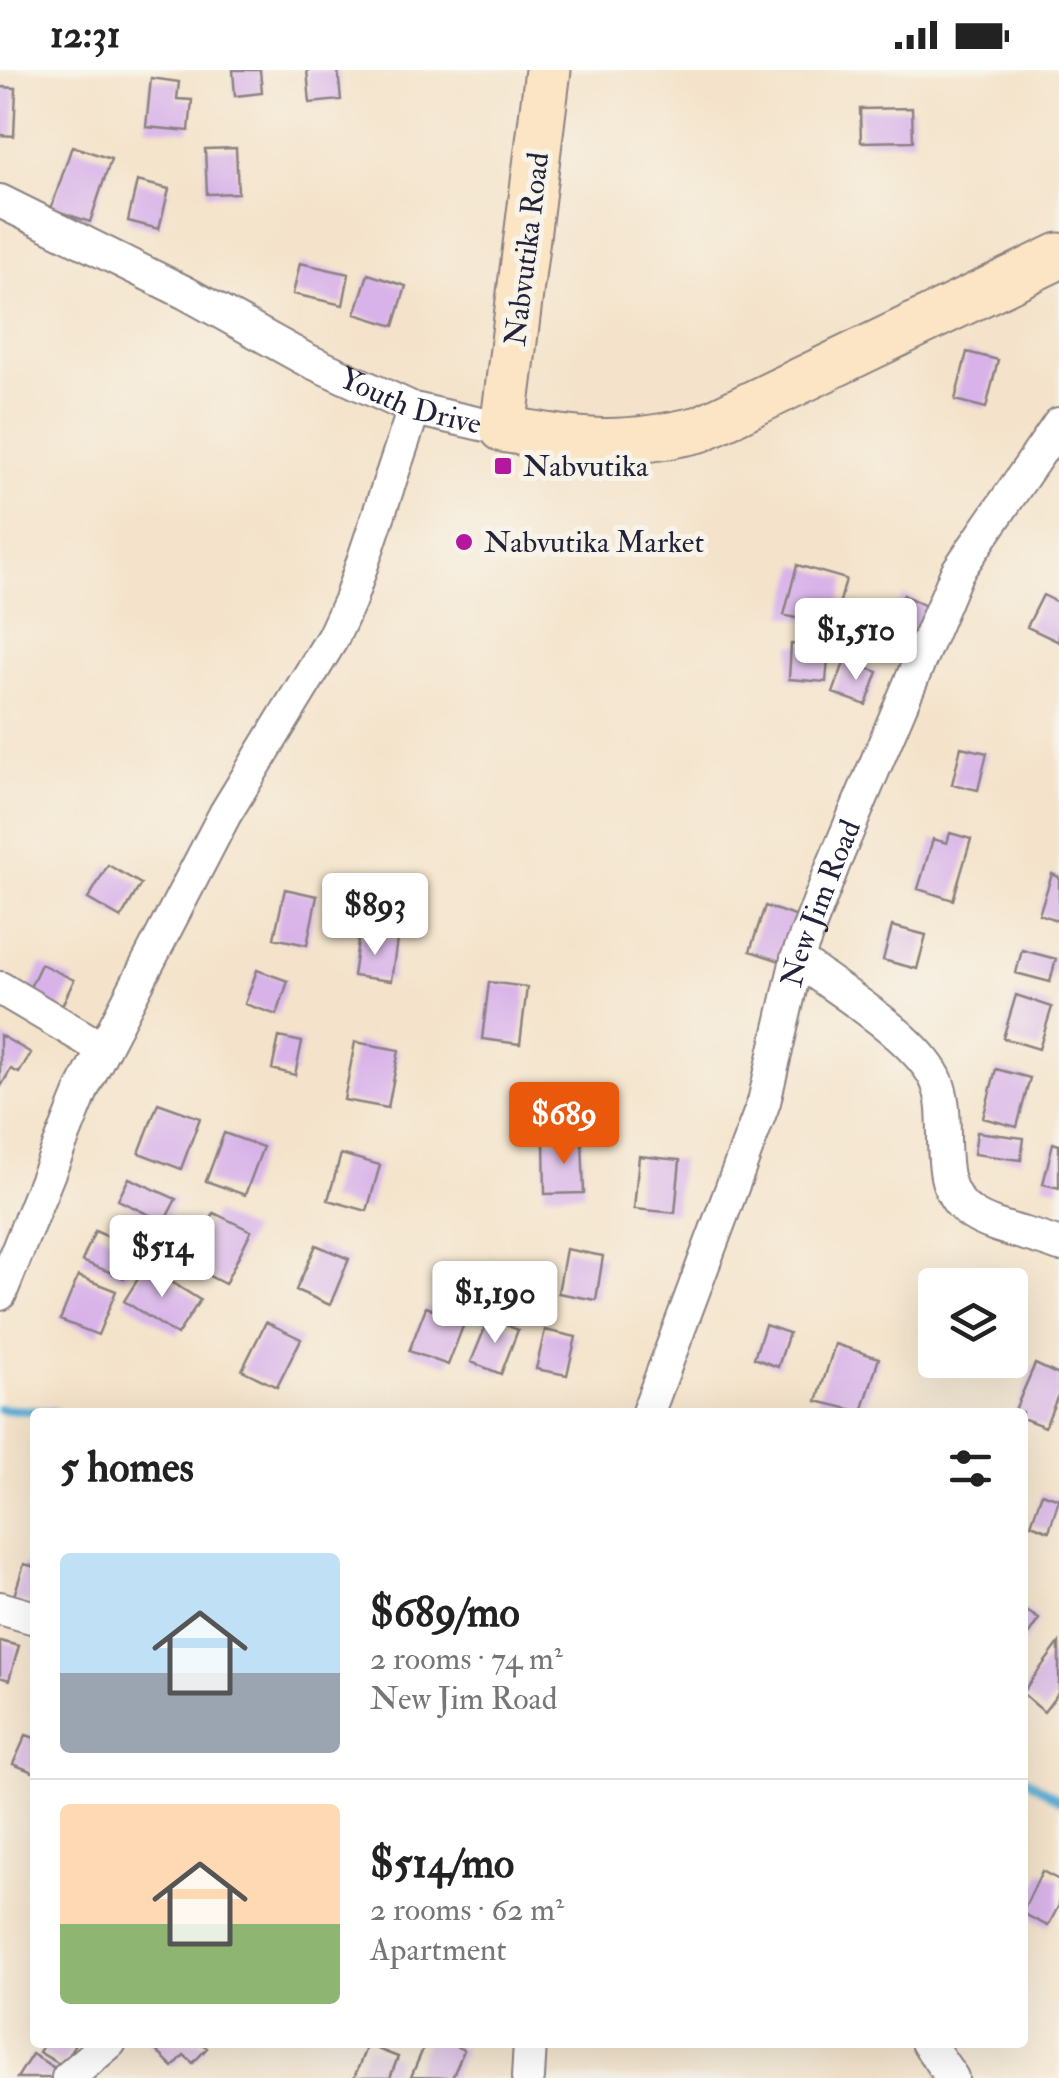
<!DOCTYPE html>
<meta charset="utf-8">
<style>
:root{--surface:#fff;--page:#f6f6f6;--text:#222;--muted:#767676;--line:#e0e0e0;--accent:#ea580c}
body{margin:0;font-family:"IM FELL Double Pica",serif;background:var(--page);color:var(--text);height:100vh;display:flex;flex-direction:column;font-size:38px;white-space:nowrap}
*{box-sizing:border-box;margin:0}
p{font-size:32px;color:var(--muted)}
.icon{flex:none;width:55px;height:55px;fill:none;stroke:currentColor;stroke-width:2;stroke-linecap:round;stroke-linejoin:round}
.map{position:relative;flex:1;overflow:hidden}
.drawer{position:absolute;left:30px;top:1338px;width:998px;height:640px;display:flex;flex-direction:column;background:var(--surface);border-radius:10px;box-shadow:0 10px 40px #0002}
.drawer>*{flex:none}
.fabs{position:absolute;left:918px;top:1198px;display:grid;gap:20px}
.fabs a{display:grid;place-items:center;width:110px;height:110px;border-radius:10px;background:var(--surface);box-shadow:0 10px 40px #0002;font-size:50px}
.price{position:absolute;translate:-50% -85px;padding:0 22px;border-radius:10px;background:#fff;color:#222;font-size:32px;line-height:65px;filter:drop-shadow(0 2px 5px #0008)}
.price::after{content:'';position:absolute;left:50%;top:60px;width:30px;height:22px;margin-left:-15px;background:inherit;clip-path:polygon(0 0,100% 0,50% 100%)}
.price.on{background:var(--accent);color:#fff}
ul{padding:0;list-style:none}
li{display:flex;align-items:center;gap:30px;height:250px;padding:0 30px}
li+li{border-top:2px solid var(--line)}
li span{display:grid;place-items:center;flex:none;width:280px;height:200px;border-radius:10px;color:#555}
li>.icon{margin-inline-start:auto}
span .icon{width:120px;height:120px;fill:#fffc;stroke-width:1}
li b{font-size:42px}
h2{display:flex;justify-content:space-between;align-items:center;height:120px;padding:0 30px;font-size:42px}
.status{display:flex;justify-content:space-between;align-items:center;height:70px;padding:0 50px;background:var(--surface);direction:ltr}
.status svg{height:28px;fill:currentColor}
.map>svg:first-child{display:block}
</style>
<div class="status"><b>12:31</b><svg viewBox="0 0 49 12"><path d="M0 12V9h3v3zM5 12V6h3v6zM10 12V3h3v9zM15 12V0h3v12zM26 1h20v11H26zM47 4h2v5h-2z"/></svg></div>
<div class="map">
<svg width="1059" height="2008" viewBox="0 0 1059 2008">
<rect width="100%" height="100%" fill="#f7f3e8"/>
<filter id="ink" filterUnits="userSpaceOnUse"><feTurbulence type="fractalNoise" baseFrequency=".01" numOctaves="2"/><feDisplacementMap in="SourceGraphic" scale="20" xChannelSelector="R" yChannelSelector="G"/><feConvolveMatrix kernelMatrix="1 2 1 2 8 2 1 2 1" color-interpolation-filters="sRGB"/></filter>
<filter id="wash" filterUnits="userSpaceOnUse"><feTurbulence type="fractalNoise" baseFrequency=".0048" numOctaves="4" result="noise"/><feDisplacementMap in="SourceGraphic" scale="40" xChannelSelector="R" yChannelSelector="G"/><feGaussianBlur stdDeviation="2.25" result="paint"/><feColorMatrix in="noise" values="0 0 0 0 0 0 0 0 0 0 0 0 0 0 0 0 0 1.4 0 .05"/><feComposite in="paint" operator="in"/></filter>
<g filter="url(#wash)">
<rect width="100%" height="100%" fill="#f4e3ca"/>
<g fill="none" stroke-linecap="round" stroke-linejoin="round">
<path stroke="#59aed5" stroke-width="9" d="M0,1339L55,1342
M1022,1706L1059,1730"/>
</g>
<g id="blocks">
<path fill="#d8b3e9" d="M233,0H260L262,23L235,26Z
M307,0H338L341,30L310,33Z
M151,8L179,12L177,29L192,30L189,61L146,57Z
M0,17L16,18L14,66L0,65Z
M912,38L913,71L861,72L860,39Z
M72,76L111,89L90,152L51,139Z
M236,78L238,123L207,124L205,79Z
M137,111L169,119L159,159L128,151Z
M300,193L349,204L343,235L293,224Z
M368,204L406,216L394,256L355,244Z
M967,282L998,290L986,338L955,330Z
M797,495L846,509L833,558L784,545Z
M904,525L935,541L920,569L889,553Z
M1043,525L1059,533V572L1027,557Z
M791,574L829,577L826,612L789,609Z
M845,590L878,602L866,635L833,623Z
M961,677L987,683L978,720L952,714Z
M950,763L971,769L953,830L918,819L933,769L947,773Z
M108,795L141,814L121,848L88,829Z
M1052,804L1059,807V851L1039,844Z
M285,819L317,826L307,875L274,868Z
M765,836L804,849L789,894L750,881Z
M892,856L926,865L917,899L883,890Z
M359,865L397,870L391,911L353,906Z
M1022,880L1056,889L1050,912L1016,903Z
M41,894L74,910L58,944L25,928Z
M257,900L288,911L277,945L245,934Z
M489,912L527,917L520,974L482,969Z
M1016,925L1052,937L1039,979L1003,968Z
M0,965L31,983L19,1003L11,999L0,1018Z
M279,967L302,972L295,1005L272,999Z
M355,972L399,980L388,1038L344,1030Z
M996,999L1030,1008L1017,1057L983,1048Z
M158,1033L200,1048L181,1099L139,1083Z
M977,1062L1024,1068L1021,1090L974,1084Z
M224,1063L263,1077L245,1125L206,1111Z
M582,1069L584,1123L545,1124L544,1070Z
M1053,1073L1059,1075V1118L1043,1114Z
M341,1084L380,1095L367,1141L328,1130Z
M639,1086L680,1090L675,1143L634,1139Z
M129,1108L176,1129L164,1152L118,1130Z
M214,1143L251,1161L225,1214L188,1195Z
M95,1161L136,1179L124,1208L82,1191Z
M316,1175L349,1189L330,1235L296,1220Z
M566,1179L603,1186L596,1230L558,1223Z
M146,1196L200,1230L177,1265L124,1231Z
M78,1206L116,1221L98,1265L60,1250Z
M426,1237L465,1251L448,1295L409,1281Z
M489,1248L518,1260L501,1304L471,1292Z
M266,1252L301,1269L277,1317L242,1300Z
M765,1255L789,1263L778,1297L754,1288Z
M545,1260L576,1267L567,1305L536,1299Z
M835,1274L879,1288L862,1342L817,1331Z
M1035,1294L1059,1305V1323L1045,1357L1022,1348V1342H1014Z
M1042,1423L1059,1429L1049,1461L1031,1454Z
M24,1494L35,1497V1536L13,1529Z
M1022,1538L1039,1549L1022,1574Z
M0,1571L19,1576L9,1610L0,1607Z
M1059,1573V1622L1044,1642L1022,1623Z
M26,1665L35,1668V1703L13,1694Z
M1042,1801L1059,1810V1835L1048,1856L1022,1843Z
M45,1972H76L63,1996L39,1982Z
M147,1972H200L207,1978L193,1993L184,1985L173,1997Z
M426,1972H447L464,1980L452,2008L411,2007Z
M367,1975L398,1987L390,2008H354Z
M32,1984L61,2002L57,2008H17Z"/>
</g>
</g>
<g filter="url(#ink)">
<use href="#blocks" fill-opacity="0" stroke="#8b8282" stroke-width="2.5"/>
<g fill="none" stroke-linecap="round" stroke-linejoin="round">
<defs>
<g id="street">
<path id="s1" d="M0,131L186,223L305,289L414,339L503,359"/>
<path d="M797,889C837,920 905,960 932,1002C959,1044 924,1113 972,1144C995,1159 1033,1164 1059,1175"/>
<path d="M0,918L103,979"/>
<path d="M0,1224L83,1018L225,744L333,567L350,530L414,339"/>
<path id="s2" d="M648,1342L764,1032L797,889L834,793L957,502L1059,354"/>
<path d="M0,1538L35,1548"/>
<path d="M927,1972L952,2008"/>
<path d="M68,2008L110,1972"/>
<path d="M528,2008L530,1972"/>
</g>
<path id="secondary" d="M548,0L503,359C583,373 621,378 700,359L1059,186"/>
</defs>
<use href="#street" stroke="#8b8282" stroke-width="36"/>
<use href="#secondary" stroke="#8b8282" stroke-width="49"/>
<use href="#street" stroke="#fff" stroke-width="32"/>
<use href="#secondary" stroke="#fce5c4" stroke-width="45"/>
</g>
</g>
<g fill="#b5179e" stroke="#f7f3e8" stroke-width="4">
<rect x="493" y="386" width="20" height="20" rx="5"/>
<circle cx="464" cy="472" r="10"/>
</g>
<g text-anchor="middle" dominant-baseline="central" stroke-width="10" stroke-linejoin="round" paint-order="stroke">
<g font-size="30" fill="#22223b" stroke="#f7f3e8">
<text transform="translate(527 179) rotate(-83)">Nabvutika Road</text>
<text stroke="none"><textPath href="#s1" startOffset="458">Youth Drive</textPath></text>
<text stroke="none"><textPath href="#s2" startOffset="538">New Jim Road</textPath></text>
</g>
<g font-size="30" fill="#22223b" stroke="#f7f3e8" text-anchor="start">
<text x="523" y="396">Nabvutika</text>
<text x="484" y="472">Nabvutika Market</text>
</g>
</g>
</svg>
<div class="fabs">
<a><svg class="icon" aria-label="layers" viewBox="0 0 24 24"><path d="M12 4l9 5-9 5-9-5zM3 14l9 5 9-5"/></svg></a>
</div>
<b class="price" style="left:856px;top:613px">$1,510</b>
<b class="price" style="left:375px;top:888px">$893</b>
<b class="price on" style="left:564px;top:1097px">$689</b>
<b class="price" style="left:162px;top:1230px">$514</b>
<b class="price" style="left:495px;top:1276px">$1,190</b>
<section class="drawer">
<h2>5 homes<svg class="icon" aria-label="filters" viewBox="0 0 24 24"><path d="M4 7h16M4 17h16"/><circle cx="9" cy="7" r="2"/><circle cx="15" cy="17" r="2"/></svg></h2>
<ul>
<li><span style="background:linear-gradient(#bfe0f5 60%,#9aa5b1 0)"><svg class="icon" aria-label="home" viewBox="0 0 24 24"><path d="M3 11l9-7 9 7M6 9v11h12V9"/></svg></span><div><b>$689/mo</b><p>2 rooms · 74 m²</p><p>New Jim Road</p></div></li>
<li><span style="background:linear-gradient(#ffd9b3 60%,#8fb573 0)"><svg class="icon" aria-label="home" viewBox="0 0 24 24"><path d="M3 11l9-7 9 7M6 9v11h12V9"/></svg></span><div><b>$514/mo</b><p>2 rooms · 62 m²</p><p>Apartment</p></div></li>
</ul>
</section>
</div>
